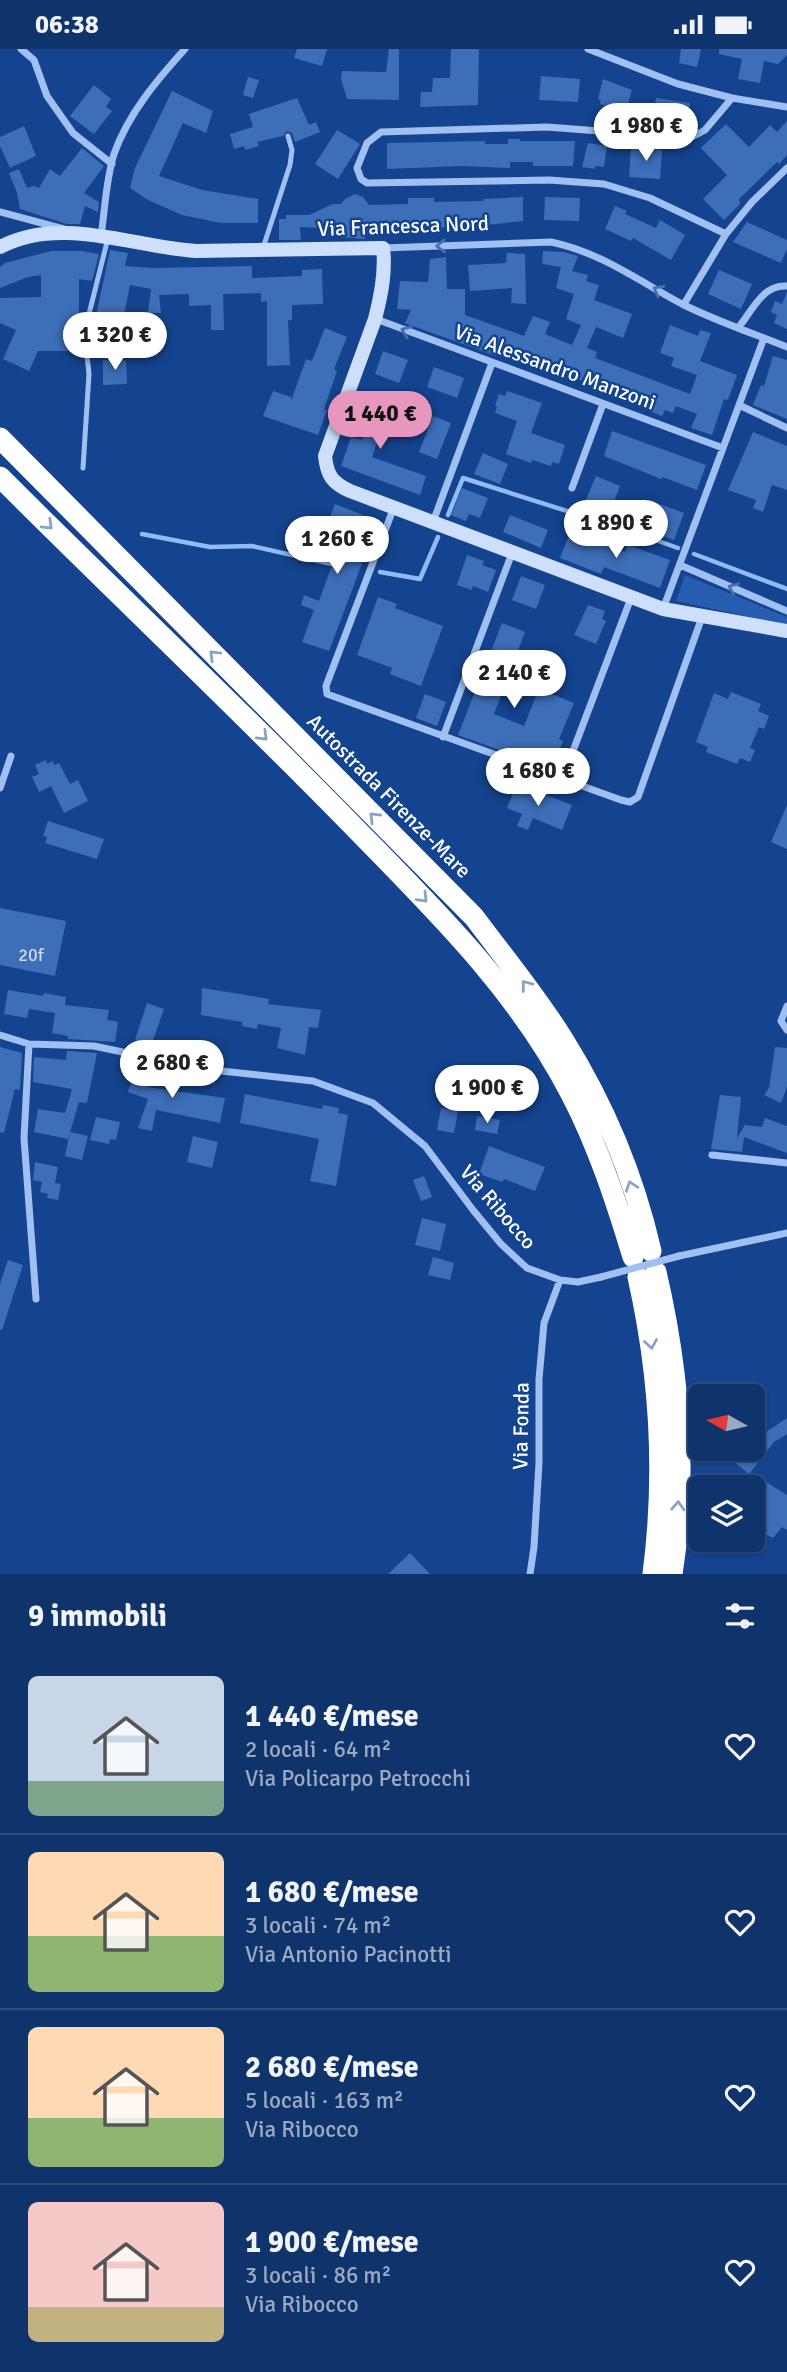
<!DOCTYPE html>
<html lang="it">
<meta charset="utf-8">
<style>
:root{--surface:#0f336b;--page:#1d3f73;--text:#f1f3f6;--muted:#9baac1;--line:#2f4e7e;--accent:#e797bd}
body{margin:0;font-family:Signika,sans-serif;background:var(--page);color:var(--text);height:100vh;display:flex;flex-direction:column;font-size:26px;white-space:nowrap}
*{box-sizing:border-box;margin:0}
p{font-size:23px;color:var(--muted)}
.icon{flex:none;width:38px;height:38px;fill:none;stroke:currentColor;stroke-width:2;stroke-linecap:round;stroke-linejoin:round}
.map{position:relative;height:1525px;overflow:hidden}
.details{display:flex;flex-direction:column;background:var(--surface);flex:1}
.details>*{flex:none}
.needle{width:46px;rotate:278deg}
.tools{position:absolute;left:688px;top:1335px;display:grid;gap:14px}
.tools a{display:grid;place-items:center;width:77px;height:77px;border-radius:10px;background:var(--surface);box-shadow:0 2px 5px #0004,0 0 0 2px var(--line);font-size:35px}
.price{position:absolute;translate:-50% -60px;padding:0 16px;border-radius:24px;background:#fff;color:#222;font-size:23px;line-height:46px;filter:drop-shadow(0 2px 4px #0008)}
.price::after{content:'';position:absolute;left:50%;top:42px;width:21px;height:16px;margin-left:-10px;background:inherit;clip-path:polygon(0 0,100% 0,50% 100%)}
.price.on{background:var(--accent);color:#111}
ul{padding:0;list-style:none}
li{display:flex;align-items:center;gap:21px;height:175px;padding:0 28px}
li+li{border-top:2px solid var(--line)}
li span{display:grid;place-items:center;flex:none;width:196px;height:140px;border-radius:10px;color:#555}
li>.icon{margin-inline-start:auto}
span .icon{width:84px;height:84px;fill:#fffc;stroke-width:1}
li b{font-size:30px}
h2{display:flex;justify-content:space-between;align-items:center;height:84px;padding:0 28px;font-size:30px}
.status{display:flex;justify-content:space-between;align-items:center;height:49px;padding:0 35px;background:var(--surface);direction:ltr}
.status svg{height:19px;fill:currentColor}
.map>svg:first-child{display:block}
</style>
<div class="status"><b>06:38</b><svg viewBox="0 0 49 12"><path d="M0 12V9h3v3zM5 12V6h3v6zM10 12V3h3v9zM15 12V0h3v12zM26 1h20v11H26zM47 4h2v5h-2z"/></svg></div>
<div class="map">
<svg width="787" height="1525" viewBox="0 0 787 1525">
<rect width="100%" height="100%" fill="#14448f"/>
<path fill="#265dae" d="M685,526L787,568V576L676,552Z"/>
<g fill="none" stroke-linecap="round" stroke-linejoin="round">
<path stroke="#91bbf4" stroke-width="4.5" d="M448,466L463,429L630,482L678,499
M142,485L210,498L252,497L336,516
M694,505L787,540
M380,523L420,530L438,488"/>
</g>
<path fill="#3d6eb8" d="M297,0H327L322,17L294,9Z
M389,0H399V51L347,50L341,30L342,22L386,23Z
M451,0H479L478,56L420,58L421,43H432L433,29H450Z
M681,0H701L697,18L679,14Z
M719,0H787V6L778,15L764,12L760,34L738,30L742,10L719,5Z
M541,27L580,30L578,53L539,51Z
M248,28L259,31L253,49L243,46Z
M603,30L632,41L627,59L619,57L618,60L600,55L601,51L598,50Z
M94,36L111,50L106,58L112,62L94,85L70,67Z
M172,42L213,62L206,84L183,74L159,127L202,141L258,150V174H221L182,166L148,151L130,139L135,119Z
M297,49L309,76L316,73L320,83L295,93L292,84L287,82L283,87L257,93L259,97L245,101L244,97L234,100L230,85L253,78L249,65Z
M656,49L690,54L687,77L652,72Z
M787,72V106L779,115L777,113L739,150L740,155L724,171L703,150L727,126L701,99L726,75L749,98L770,76L777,83Z
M24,77L36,107L10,119L0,97V88Z
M337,81L360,95L338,130L315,115Z
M508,90H520V92H575L573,117H533V113H510V119L462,117L387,120V94L485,92V95H508Z
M588,94L607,97L604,118L595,117V120L582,118Z
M82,99L104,117L84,144L99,153L98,163L85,157L80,175H67L20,160L17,144L9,124L19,120L27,139L34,137L39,139L50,120L60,127Z
M631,99L662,101L660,130L629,128Z
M355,145L363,148L369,156L408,155V149H434V153L483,152V150L523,148V172L467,178L399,180L400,185L367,186L364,190L341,188L340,180L300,178L301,191H279V170H286V166H309L333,155H341L345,150Z
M545,148L580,149L579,172L544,171Z
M615,157L627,162L625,165L656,179L660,171L685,186L671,211L633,189L631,192L605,180Z
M747,173L787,191V200L781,214L733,193Z
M110,201L128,204L125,217L154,219L252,217V229L302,227V221L322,220L323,255L292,256V271H288L290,316L267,317V252L261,253V244L223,245L224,281H211V256L189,257V245L159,246L161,264H148L151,240L130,236L122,277L95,272Z
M51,202H81L99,205L92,232L79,230V289H72L73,302H38L29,322L3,310L16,281L0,274V249L41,248V226L28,228L0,239V218L5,214Z
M543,202L563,203L578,207L572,222L588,226L586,232L599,236L594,251L632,265L623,289L596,278L587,299L597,303L595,309L690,345L697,326L671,317L674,309L660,304L670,276L698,287L700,281L711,284L700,312L737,326L728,351L724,350L712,386L691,379L697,365L676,357L673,364L665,361L662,367L644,360L645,356L552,320L551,324L503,305L497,304L496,307L410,276L405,274L411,261L397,260L400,232L428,233L430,210L446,208L447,240H465V266L524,287L533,267L550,273L545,285L572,296L581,276L566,270L574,245L556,239L561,218L542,215Z
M507,204L525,205L526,255L511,254L512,239L470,242L468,216L506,214Z
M719,221L752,235L741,260L708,245Z
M787,243V280L774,274L777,266L771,263L775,252L782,255Z
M325,279L347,288L334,320L337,322L324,360L327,361L318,386L263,367L273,342L291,348V352L306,310L312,312Z
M383,302L408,311L399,334L375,325Z
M773,307L787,311V370L753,356L761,336L764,337Z
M103,311H126L127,335L103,336Z
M434,318L464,329L457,349L427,338Z
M507,342L542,354L531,384L565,396L559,415L552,413L551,417L532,411L531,414L506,405L517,372L495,364L497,358L495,357L499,345L505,347Z
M377,347L399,355V359L391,382L382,379L372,408L426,427L420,446L341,417L351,388L362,391Z
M433,367L451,374L437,410L419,403Z
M612,382L706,416L697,441L662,428L661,430L604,407Z
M753,383L787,397V441L772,436L763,463L753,459L756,451L728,441Z
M483,404L508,415L500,435L474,425Z
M596,427L620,437L610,463L585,453Z
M462,439L488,449L480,469L469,465L466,472L451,466Z
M649,451L684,464L674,491L652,483L655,472L643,468Z
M335,455L363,466L359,482L372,488L329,602L302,593L314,561L301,556L304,546L319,552L334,511L323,510L334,487L324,484Z
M510,466L548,481L541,499L503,483Z
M570,484L599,496L600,492L625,503L628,496L670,511L660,539L604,518L601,525L560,509Z
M467,506L484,512L482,516L496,521L488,543L473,537L472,541L457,536Z
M521,527L545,536L536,560L512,551Z
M378,548L397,555L395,559L443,577L421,637L390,625L392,619L357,606Z
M588,556L605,562L602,570L606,572L596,595L574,586Z
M502,574L525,583L494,665L524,677L539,640L574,654L559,690L563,692L552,720L458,686Z
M731,643L761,655L758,662L769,667L764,680L759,678L750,699L755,701L750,713L740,709L737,715L706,703L708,698L696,693L714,644L728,650Z
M425,645L446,653L437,677L416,669Z
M46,711L47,715L53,712L54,716L59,714L70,735L78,731L88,752L64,764L51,737L39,743L32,728L39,725L35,716Z
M517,735L572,756L562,781L533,769L528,781L517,777L522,765L507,759Z
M787,756V800L771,793Z
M48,772L104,790L97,810L45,794L47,788L43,787Z
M0,859L66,872L55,927L0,916Z
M202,939L269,950L268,955L321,961L318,979L309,978L305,1006L277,999L281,979L258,975L257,980L242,977V973L201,966Z
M8,941L43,947L44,944L66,948L65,956L109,961L107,971L118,973L115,993L68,990V987L52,984L55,964L29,960L27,969L4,965Z
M147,954L164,960L151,997L135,991Z
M0,998L22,1004L20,1041L15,1040L4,1084L0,1083Z
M775,998L787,999V1038L781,1054L764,1046L769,1039Z
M67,1002L97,1004L87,1054L79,1053L68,1090L34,1083L38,1060L65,1064L72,1040L33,1033L34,1008L66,1011Z
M138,1012L154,1016L147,1038L225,1049L220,1074L156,1061L152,1082L138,1079L148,1050L128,1043Z
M245,1045L322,1060L323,1056L339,1059L338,1064L348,1066L336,1137L310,1132L319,1090L240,1074Z
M720,1046L741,1048L737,1089L745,1076L762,1078L765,1069L787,1077V1104L744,1088L742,1103L711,1100Z
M441,1059L458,1062L454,1084L437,1081Z
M477,1067L500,1071L497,1085L475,1081Z
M96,1068L120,1073L116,1091L110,1090L109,1095L90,1091Z
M70,1083L88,1087L82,1111L65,1107Z
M193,1087L218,1093L212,1119L187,1113Z
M489,1097L545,1118L535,1142L504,1130L502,1133L479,1125Z
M35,1113L58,1118L55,1134L61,1135L58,1151L47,1149L48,1145L40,1143L42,1133L33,1131Z
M424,1127L432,1148L421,1152L413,1131Z
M422,1169L446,1175L440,1202L415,1196Z
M433,1208L454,1214L450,1231L428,1226Z
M8,1211L23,1216L2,1281H0V1235Z
M787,1369V1385L774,1393L749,1425L729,1409L738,1400H752V1385L764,1380L766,1383Z
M755,1426L787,1446V1481L782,1478L773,1489L752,1478V1438H746Z
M410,1504L430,1525H388Z"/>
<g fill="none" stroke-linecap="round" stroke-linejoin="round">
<path stroke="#9fc0f1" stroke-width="5" d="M263,199L290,116L292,101L288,87
M83,419L89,325L86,297L88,269L108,189"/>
<path stroke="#9fc0f1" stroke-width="7" d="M21,0L34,11L47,47L73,84L112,115
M588,0L678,35L732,49L787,58
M0,163L64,180
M726,185L650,149L604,135L549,131L367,134L361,130L357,119L367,94L381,83L547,78L690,89L705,81L732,49
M101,187C105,160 106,130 114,105C128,65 157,31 185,0
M383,199L551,193C600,203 639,232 682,255C716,272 752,284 787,298
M684,255L726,185L752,153L787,119
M376,270L723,399
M738,279C752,263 762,235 787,237
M739,356L787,379
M572,439L603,355
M394,458L326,637L327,645L621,751L630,753L638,748L702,568
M433,473L492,314
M680,516L787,562
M663,560L764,289
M443,688L512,504
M562,731L631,549
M0,739L11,707
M787,957L781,972L787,981
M0,986L29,995L94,997L203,1020L313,1032L373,1054L425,1097L473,1161L501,1195L527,1219L560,1231L578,1233L601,1228
M29,995L24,1089L36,1250
M712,1106L787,1114
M679,1207L787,1184
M530,1525L534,1498L539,1414V1330L544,1274L560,1231"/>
<path stroke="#cddffb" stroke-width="14" d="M0,198C61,166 133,198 196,202L383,199C386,223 381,247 375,270L325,407C327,426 332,434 350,442L663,560L787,582"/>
<path stroke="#fff" stroke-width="21" d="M0,389L474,868C504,908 536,947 563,990C603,1054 634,1128 651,1202
M0,428C116,544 236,657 351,775C432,858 517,940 571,1045C598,1097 616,1152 633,1208
M656,1223C679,1322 688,1424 672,1525
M638,1228C660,1326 666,1425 653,1525"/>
<path stroke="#9fc0f1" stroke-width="7" d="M601,1228L679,1207"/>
</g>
<defs><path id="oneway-chevron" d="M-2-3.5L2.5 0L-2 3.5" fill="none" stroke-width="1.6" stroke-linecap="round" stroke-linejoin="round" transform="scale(1.75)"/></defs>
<g stroke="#456fb1">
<use href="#oneway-chevron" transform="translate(441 197) rotate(178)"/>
<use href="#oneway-chevron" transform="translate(658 241) rotate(-151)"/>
<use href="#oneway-chevron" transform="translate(406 282) rotate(-159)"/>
<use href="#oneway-chevron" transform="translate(733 539) rotate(-157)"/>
</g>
<g stroke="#8aa2c7">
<use href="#oneway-chevron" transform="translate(48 476) rotate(45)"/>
<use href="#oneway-chevron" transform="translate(214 606) rotate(-135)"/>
<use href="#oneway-chevron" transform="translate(263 687) rotate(45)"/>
<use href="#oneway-chevron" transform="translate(374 768) rotate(-135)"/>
<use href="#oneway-chevron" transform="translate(423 849) rotate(46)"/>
<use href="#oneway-chevron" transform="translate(526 936) rotate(-127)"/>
<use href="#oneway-chevron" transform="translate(631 1137) rotate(-109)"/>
<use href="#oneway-chevron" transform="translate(651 1295) rotate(81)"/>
<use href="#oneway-chevron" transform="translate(678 1457) rotate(-87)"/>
</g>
<g text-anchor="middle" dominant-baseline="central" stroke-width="5" stroke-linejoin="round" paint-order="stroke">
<g font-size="18" fill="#cedbed">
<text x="31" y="906">20f</text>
</g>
<g font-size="21" fill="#fff" stroke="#14448f">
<text transform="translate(403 177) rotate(-2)">Via Francesca Nord</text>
<text transform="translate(555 318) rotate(20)">Via Alessandro Manzoni</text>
<text transform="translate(389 747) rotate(45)">Autostrada Firenze-Mare</text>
<text transform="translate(498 1158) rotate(49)">Via Ribocco</text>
<text transform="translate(521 1377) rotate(-89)">Via Fonda</text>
</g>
</g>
</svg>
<div class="tools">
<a><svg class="needle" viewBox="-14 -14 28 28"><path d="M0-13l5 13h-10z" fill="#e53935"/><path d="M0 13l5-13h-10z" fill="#9baac1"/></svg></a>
<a><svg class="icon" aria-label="layers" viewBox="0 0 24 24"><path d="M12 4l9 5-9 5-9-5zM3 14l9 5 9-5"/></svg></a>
</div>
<b class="price" style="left:646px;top:114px">1 980 €</b>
<b class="price" style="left:115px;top:323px">1 320 €</b>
<b class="price on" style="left:380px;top:402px">1 440 €</b>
<b class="price" style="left:616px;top:511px">1 890 €</b>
<b class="price" style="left:337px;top:527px">1 260 €</b>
<b class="price" style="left:514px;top:661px">2 140 €</b>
<b class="price" style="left:538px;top:759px">1 680 €</b>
<b class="price" style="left:172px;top:1051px">2 680 €</b>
<b class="price" style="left:487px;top:1076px">1 900 €</b>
</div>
<section class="details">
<h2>9 immobili<svg class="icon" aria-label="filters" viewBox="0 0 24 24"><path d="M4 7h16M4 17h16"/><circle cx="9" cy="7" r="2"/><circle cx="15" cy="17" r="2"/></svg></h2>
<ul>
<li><span style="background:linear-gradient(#c9d6e8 75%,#7fa58c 0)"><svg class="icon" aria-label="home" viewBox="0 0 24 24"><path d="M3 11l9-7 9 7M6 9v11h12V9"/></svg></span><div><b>1 440 €/mese</b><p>2 locali · 64 m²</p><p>Via Policarpo Petrocchi</p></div><svg class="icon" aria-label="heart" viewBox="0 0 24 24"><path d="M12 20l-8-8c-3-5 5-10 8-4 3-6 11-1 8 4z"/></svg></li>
<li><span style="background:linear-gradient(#ffd9b3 60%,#8fb573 0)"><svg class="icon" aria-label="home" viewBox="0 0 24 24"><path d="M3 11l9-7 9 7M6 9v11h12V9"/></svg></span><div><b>1 680 €/mese</b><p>3 locali · 74 m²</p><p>Via Antonio Pacinotti</p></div><svg class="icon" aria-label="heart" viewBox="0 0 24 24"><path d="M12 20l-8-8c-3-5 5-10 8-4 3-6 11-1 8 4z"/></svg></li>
<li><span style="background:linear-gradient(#ffd9b3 65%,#8fb573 0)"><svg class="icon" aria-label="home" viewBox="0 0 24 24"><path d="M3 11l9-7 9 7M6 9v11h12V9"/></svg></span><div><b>2 680 €/mese</b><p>5 locali · 163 m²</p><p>Via Ribocco</p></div><svg class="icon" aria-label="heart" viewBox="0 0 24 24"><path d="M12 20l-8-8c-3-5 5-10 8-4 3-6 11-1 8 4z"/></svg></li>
<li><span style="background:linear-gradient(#f6c9c9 75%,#c2b280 0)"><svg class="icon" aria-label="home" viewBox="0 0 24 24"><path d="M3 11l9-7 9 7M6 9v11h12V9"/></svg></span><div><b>1 900 €/mese</b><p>3 locali · 86 m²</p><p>Via Ribocco</p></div><svg class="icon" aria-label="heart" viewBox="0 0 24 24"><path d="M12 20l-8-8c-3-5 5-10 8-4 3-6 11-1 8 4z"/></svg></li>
</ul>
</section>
